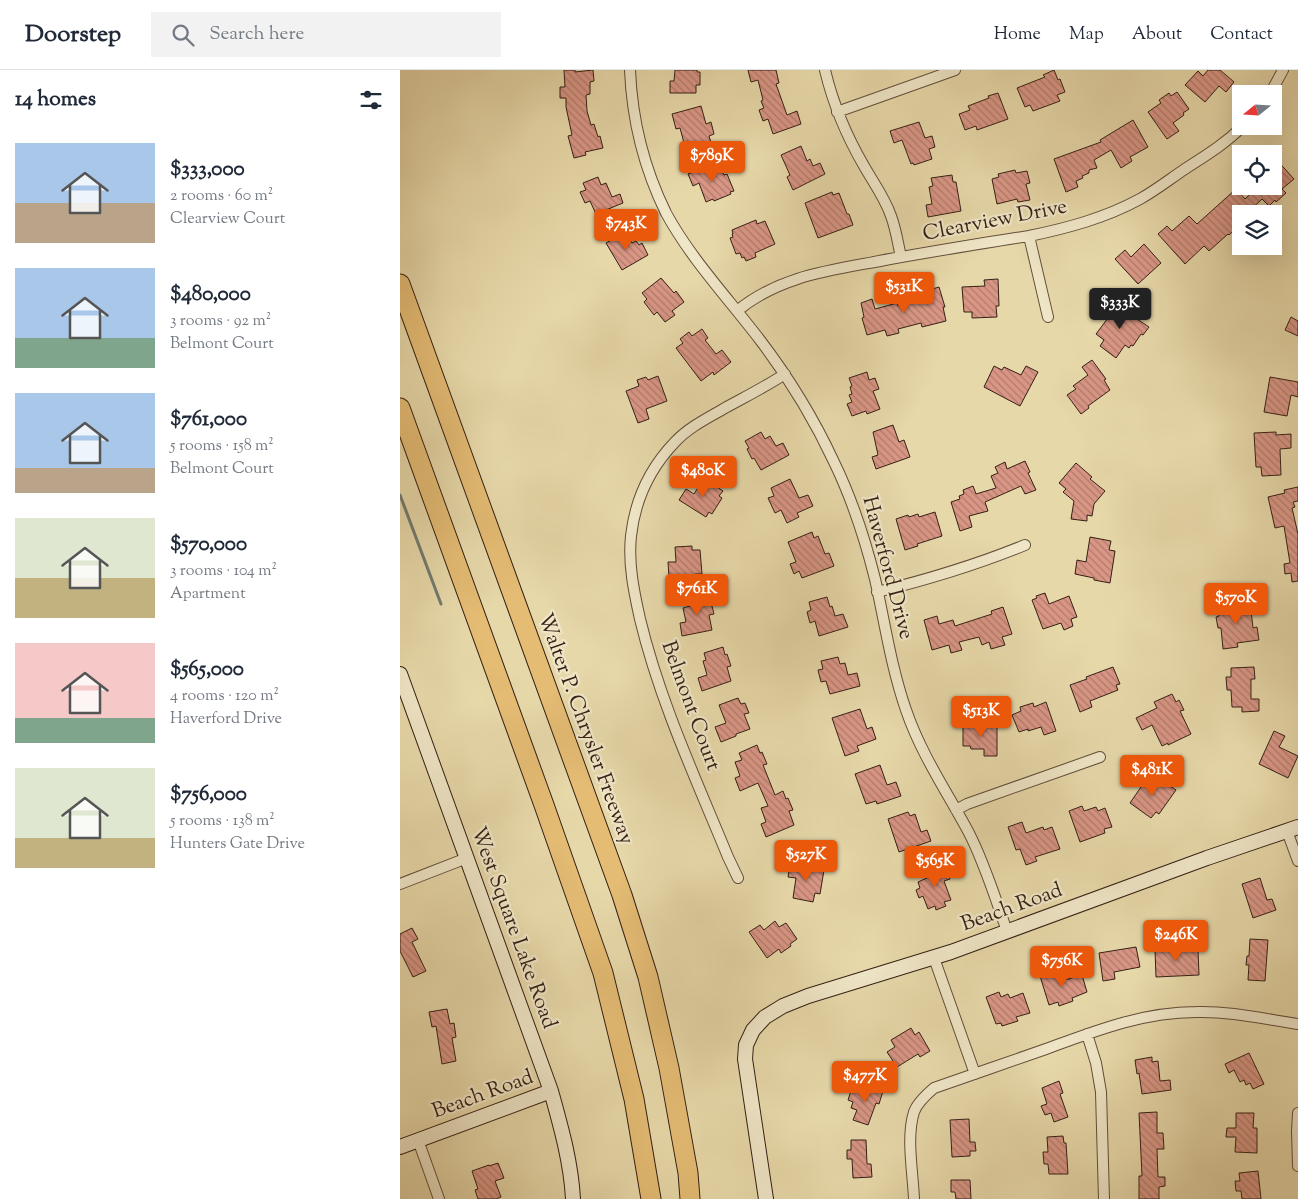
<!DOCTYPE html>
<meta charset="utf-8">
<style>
:root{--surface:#fff;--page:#f2f2f3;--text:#1f2937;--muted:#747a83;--line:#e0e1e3;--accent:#ea580c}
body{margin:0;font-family:"Sorts Mill Goudy",serif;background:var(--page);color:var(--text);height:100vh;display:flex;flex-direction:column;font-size:19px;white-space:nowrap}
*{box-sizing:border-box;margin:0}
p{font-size:16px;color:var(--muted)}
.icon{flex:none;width:28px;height:28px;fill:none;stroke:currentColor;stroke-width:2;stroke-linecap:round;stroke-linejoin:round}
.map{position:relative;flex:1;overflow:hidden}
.sheet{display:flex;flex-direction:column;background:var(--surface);width:400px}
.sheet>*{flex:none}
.needle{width:32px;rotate:252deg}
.controls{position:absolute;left:832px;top:15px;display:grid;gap:10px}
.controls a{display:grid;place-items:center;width:50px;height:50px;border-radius:0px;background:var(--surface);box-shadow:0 5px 20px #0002;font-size:25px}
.price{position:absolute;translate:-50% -42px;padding:0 11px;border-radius:5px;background:var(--accent);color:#fff;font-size:16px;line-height:32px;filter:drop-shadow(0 1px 2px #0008)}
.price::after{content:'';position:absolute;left:50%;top:30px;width:15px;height:11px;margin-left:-8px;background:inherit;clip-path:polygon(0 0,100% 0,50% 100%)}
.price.current{background:#222;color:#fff}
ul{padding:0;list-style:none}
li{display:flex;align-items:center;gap:15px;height:125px;padding:0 15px}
li span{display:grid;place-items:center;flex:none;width:140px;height:100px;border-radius:0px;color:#555}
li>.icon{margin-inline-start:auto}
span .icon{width:60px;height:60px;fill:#fffc;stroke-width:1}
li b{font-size:21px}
h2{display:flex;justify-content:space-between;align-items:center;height:60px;padding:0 15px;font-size:21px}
header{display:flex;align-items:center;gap:30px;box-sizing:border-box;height:70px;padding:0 25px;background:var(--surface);border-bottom:1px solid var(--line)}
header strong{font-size:24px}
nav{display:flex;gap:28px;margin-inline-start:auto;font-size:18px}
.search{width:350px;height:45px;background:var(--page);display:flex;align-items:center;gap:12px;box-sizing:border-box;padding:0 18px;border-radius:0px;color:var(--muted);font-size:19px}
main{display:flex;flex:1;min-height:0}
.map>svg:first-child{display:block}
</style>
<header>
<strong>Doorstep</strong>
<div class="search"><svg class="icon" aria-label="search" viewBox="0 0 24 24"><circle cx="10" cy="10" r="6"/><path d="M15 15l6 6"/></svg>Search here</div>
<nav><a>Home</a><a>Map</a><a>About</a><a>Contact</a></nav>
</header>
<main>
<section class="sheet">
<h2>14 homes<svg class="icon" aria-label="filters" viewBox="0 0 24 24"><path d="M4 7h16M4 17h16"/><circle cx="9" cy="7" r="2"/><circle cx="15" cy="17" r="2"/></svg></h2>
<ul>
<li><span style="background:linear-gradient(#a9c7e8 60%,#b9a48a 0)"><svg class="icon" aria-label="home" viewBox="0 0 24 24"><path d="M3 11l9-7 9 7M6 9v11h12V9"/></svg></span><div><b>$333,000</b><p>2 rooms · 60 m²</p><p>Clearview Court</p></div></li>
<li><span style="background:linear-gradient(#a9c7e8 70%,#7fa58c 0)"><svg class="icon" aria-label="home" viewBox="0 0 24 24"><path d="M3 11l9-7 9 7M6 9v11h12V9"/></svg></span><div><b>$480,000</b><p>3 rooms · 92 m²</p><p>Belmont Court</p></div></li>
<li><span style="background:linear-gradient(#a9c7e8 75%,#b9a48a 0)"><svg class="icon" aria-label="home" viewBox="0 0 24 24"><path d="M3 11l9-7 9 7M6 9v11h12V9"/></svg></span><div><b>$761,000</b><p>5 rooms · 158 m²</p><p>Belmont Court</p></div></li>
<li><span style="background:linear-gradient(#dfe7d0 60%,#c2b280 0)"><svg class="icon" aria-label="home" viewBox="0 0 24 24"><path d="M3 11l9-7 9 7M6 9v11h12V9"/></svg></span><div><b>$570,000</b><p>3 rooms · 104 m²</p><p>Apartment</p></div></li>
<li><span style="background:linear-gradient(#f6c9c9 75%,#7fa58c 0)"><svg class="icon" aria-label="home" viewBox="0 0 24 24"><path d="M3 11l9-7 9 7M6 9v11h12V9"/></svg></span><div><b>$565,000</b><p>4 rooms · 120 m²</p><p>Haverford Drive</p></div></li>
<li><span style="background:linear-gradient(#dfe7d0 70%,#c2b280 0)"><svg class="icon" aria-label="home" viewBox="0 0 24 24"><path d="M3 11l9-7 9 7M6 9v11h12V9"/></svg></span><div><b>$756,000</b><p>5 rooms · 138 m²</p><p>Hunters Gate Drive</p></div></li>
</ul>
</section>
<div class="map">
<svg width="898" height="1129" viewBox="0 0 898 1129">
<defs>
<pattern id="building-back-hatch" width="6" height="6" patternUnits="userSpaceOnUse" patternTransform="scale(1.25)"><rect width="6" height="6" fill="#d99685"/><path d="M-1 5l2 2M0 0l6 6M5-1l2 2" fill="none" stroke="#b17a6c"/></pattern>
</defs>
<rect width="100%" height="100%" fill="#e7d8a9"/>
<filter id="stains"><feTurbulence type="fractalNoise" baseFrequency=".004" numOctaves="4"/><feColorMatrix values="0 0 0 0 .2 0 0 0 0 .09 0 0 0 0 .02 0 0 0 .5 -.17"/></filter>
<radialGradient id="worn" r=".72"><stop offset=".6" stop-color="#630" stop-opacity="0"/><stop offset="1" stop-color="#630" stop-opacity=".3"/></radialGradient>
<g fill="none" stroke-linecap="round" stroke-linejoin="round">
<path stroke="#707b6f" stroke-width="3" d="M0,425L41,534"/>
</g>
<path fill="url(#building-back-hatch)" stroke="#351f14" d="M164,0H175V2L193,0L194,11L190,12V24L186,25L187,41L191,55L194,54L198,67L200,66L203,78L185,82L186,85L174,88L168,66L172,65L166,37V28H160V17H165Z
M275,0H297V2H300V15H296V23H270V11H274Z
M348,0H376L379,13L376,14L387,45L397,41L401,54L373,64L368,49L363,51L359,40L364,38L361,31L363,30L358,10L351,12Z
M654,0L658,10L660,9L665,22L657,25L660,31L633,41L630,35L625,37L617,18L645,7L643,5Z
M808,0H820L834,12L826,22L819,16L805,32L785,15L798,1L803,6Z
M777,22L789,39L783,43L784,45L773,53L779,61L767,69L748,42L761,33L759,30L769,23L771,26Z
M598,23L608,49L577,60L576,56L565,60L559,44L570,40L568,36L589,28L588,26Z
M301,36L306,54L311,52L314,64L309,66L312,76L291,82L288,71L284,73L280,58L276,59L272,44Z
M733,50L748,77L730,87L732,91L721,98L711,80L694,90L697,98L689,100V103L682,106L683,108L676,111L678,117L666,122L654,89L701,72L700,70Z
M519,52L525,68L532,66L535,77L529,79L532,89L514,95L513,93L511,94L502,70L494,73L490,61Z
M401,76L407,91L410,89L413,96L420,93L425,104L393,120L387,107L390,105L381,85Z
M874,87L894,109L882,119L886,123L876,132L875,130L869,136L862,129L846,144H841V154L829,165L828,164L809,181L804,176L785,194L758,164L767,156L772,161L789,146L797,154L836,119L845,129L859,116H874Z
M320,96L324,105L327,104L334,121L330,122L331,124L314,131L313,129L306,132L299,113L293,116L288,104L306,97L308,101Z
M615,100L616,103L627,101L630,113L626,114L630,130L618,132L617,129L597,134L592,109L599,107L598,104Z
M552,105L553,112H556L561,141L528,147L526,135L532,134L529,117L533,116L531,108Z
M198,107L201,115L206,113L212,127L220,124L223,133L196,144L190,131L185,133L180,122L186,120L183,113Z
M432,122L433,125L439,123L447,144H449L453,155L418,168L405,133Z
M356,150L357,154L365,151L375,174L355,183L356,187L346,191L344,187L342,188L340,183L336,184L330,168L333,167L332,164H333L332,160Z
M226,162L232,173L236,171L239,175L242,173L248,185L222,200L206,173Z
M744,174L761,193L738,214L715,189L725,180L731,187Z
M261,208L274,223L276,221L284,232L272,241L275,245L265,252L257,242L254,245L244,232L247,229L242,223Z
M598,209L599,236H596L597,247L572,248V242H564L562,217L585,216L584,210Z
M539,217L545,237H543L546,251L522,257L521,253L498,259L499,263L487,266L485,260L467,265L462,248L464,247L461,233L472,229L475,239L497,233L498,236L528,228L526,221Z
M712,232L749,257L743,265L741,264L733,276L731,275L729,278L725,275L716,288L700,276L704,270L696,264L708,248L703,245Z
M891,247L898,251V266L885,260Z
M302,259L308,268L305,270L316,284L322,280L331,292L314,305L313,302L301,311L276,278L283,273L280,269L289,262L292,266Z
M692,290L706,309L704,310L710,320L688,336L689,338L681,344L667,325L676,319L673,316L688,305L682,297Z
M594,296L602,300L604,297L621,305L626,296L638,302L620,336L584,317Z
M467,302L469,310L475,308L479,319L473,321L480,339L467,344L466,341L452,346L447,334L452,332L449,325L452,324L450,317L452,316L449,308Z
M258,306L267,331L246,339L249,349L238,353L226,321L239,316L237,310L246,307L248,310Z
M870,307L898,312V327L891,325L887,346L864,342Z
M493,355L499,372L504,370L510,387L476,399L472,387L478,385L473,362Z
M361,362L365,369L370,366L376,376L383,373L389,385L361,400L354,388L352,389L347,379L349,378L345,371Z
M876,362V365L891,364V378L880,379L881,405L862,406L861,397H856L854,363Z
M625,391L630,402L628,403L636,420L625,424L621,416L585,432L588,441L569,446L572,457L560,461L551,432L560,429L559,426L564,424L563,420L573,416L576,424L596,418L591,406L598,403L595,397L605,392L607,399Z
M676,393L692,407L690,409L705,421L694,434L692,446L687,445V451L671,449L674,431L663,422L666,419L659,413Z
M304,408L323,421L319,426L322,428L312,444L309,442L306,447L279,430L286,419L294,424Z
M390,409L399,428L408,425L413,436L397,443L399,447L387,453L381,440L375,443L368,428L374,426L371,418Z
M898,417V431L893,432L895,437L892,438L898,464V511L892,512L891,503L885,504L884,494L890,493L884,456L875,458L868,427L885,423L884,420Z
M535,442L542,466L517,474L518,476L505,480L496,449L508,445L509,447L518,444L519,447Z
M412,462L414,468L418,466L425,484L429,483L434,496L402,508L399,501L394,504L390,494L396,492L388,472Z
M690,467L711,471L709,480L715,481L710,513L694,510V508L675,504L677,490L686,492Z
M292,476V480H300L302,504H295V506L269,507L268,492H276L275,477Z
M645,523L649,534L669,526L677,547L671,549L673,556L664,560L661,553L643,559L632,530L637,528L636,526Z
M307,525L309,533L311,532L314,544L309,545L312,560L282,566L280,553L286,552L283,538L290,536L288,529Z
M427,527L430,537L432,536L435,546L443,544L448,557L419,566L415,551L410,553L407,542L411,540L409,532Z
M850,532L853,558L857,557L859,570L837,573L838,577L823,579L821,558H818L816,547L819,546L818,536Z
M603,537L612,564L602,567L605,575L591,579L589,572L582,575L579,567L559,572L562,580L551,583L549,575L532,580L524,550L537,546L539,554L553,550L555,556L592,544L591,541Z
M323,577L325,585L327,584L331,596L327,597L331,611L302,621L298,608L307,605L303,591L306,590L304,583Z
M438,587L440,594L445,593L448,605L457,603L460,616L430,624L426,611L421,612L418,600L423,599L421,591Z
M713,597L720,614L716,615L718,620L690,631L692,637L680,642L670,615L687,609L686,607Z
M854,597L855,609H851V629H859V641L842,642V637H832L831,620H827L826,607H831V598Z
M772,624L776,632L779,630L784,640L780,641L791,664L768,675V673L762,676L752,655L742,660L736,648L757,638L754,632Z
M338,628L341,634L345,633L349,643L344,644L350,659L336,664V666L321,672L315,657L326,653L319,635Z
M646,632L656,661L644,665L641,657L628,661V659L619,662L612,645L621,641L620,637L633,633L634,637Z
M460,639L467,659L472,657L476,669L457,676L459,681L445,686L432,648Z
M569,650H582V656H597V686H584V679H571L570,676H563V656H569Z
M874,661L885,666L879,677L898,686L888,708L859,694Z
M357,675L360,683L362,682L367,694L363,695L375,725L383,721L386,729L388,728L393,740L389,741L394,755L366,767L361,754L366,752L361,738L368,736L358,713L340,721L335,708L340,706L335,692L342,690L339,683Z
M480,695L487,715L496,712L501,726L477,734L476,731L466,734L455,704Z
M747,705L761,714L763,711L776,720L759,744L756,742L751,748L730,733L741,717L740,716Z
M682,736L684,741L696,737L698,741L705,738L712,757L704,759L705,763L680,772L669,741Z
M508,742L510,746L515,744L521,762L527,760L531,771L499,782L488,749Z
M622,752L626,763L643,757L644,760L652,757L660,779L635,787L637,791L626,795L620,779L616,780L608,757Z
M390,795L424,800L420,824L415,823L413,832L393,828L396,808L388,807Z
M545,795L550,809L544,811L551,830L544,832L546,836L536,840L535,836L528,839L523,826L519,828L516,820L520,818L518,812L529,807L527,801Z
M860,808L867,830L872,829L876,840L853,848L842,814Z
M375,851L379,857L386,853L397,869L390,874L391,876L381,883L379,879L367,888L349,862L360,855L364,860Z
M12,858L18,869L12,872L26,901L13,907L0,881V864Z
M850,869L868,870L865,911L848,910L849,895H846L847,886H849Z
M759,872H770L771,879H774L775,882L798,880L799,905L756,907L755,880H759Z
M736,877L740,897L714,902L715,909L703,911L699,883Z
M654,901L656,907L663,905L665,910L682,905L687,922L672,928L673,931L659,936L658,932L649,935L640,906Z
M599,922L601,927L608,924L610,928L623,923L630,943L616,947L618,951L602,956L601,953L596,954L586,927Z
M47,939L50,954L54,953L56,967L52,968L56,991L42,994L36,956L32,957L29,942Z
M511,958L515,965L519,962L530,981L520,987L518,984L497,997L487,982L495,977L491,970Z
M849,983L864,1014L853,1019L850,1013L846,1015L844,1010L840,1012L834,1000L829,1003L825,994Z
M752,987V992L758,991L760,1011L770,1010L771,1020L742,1024L739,1003L737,1004L735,990Z
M659,1011L663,1023L660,1024L668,1047L654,1052L651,1043L645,1045L641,1036L647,1034L642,1018Z
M465,1015L483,1021L479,1034L476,1033L468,1055L453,1050L457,1040L451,1038L453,1032L448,1030L452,1018L463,1022Z
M757,1042V1063H763L764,1079H757L758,1107H765V1116L759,1117V1129H739V1106H742L739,1043Z
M836,1043H854L853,1058H857V1083L835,1082L836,1067H826L827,1058H836Z
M569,1049L570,1072H575L576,1081H570V1086L552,1087L550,1050Z
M663,1066L664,1073H666L668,1104H649L648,1094H644L643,1082H648L647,1067Z
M451,1070H466L467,1094H471L472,1107L453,1108L452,1089H447V1080H451Z
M98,1093L104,1108L95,1111L101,1127L96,1129H78L75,1120L78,1119L72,1101L89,1095V1096Z
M858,1101L861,1129H842L841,1121H836L835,1111H840L839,1103Z
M551,1110H570L571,1129H556L555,1122H551Z"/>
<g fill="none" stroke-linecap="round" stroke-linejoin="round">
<defs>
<path id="street" d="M230,0C232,49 244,98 266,143C291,189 328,228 360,270C389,308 414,349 434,392C452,429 465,469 475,509C485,553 491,597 506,640C521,684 547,722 569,763C585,794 595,828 607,861
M425,0C433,34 446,65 464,96C473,112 485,128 491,146C496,159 498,174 501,187
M870,24L883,0
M437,42L555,0
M629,166L648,247
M337,241C382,204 435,200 490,189C536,181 582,173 629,166C668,158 705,148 740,129C756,120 770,109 785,99C805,86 825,74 843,56
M477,522C530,509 576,495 625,475
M556,740L567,734L700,687
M887,761L898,791
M338,808L328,787C296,709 260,632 240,549C234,522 228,494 231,466C235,430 250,398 275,372C289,357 308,348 325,338C345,327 365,317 385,304
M0,814L67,788
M534,888L575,1004
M687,964L696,993L701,1022L704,1129
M898,1043L897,1061L898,1096
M18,1070L39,1129
M514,1129C513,1103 506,1067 514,1042C517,1033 527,1024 534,1018C571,1005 609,992 646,979C695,961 743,942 796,942C830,941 864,949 898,954"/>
<path id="secondary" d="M0,604L151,1021C161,1057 171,1092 173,1129
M0,1077L151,1021
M366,1129L345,989L346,975L353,960L365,947L383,936L408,926L551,882L807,788L898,757"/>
<path id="highway" d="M0,214L222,825L248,907L269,998L288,1103L290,1129
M0,338L144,735L203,903L234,1029L251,1129"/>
</defs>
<use href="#street" stroke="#624d39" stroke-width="12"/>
<use href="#secondary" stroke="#351f14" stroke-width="16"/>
<use href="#highway" stroke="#351f14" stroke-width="21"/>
<use href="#street" stroke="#efe6c7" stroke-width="10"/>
<use href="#secondary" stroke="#efe6c7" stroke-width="14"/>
<use href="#highway" stroke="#e4bc74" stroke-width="19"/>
</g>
<g text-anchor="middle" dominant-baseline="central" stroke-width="4.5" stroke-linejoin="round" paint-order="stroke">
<g font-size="21" fill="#351f14" stroke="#efe6c7">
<text transform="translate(595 151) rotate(-11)">Clearview Drive</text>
<text transform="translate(487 498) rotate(75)">Haverford Drive</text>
<text transform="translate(290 636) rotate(70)">Belmont Court</text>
<text transform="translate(185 659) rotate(70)">Walter P. Chrysler Freeway</text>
<text transform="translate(612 838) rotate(-20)">Beach Road</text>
<text transform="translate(113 858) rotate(70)">West Square Lake Road</text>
<text transform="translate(83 1025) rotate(-20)">Beach Road</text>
</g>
</g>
<rect width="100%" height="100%" filter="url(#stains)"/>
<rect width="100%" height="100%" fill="url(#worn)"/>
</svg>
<div class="controls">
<a><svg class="needle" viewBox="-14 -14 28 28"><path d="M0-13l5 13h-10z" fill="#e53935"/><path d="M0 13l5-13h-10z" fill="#747a83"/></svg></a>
<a><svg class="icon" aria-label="locate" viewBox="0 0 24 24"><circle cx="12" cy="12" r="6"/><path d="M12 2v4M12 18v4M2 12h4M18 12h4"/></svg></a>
<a><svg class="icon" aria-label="layers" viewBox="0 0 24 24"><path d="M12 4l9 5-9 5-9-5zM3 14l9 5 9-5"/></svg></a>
</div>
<b class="price" style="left:312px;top:113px">$789K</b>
<b class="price" style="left:226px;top:181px">$743K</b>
<b class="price" style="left:504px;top:244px">$531K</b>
<b class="price current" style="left:720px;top:260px">$333K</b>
<b class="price" style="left:303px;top:428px">$480K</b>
<b class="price" style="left:297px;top:546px">$761K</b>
<b class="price" style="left:836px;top:555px">$570K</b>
<b class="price" style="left:581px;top:668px">$513K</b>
<b class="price" style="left:752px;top:727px">$481K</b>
<b class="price" style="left:406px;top:812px">$527K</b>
<b class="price" style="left:535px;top:818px">$565K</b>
<b class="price" style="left:776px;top:892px">$246K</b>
<b class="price" style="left:662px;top:918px">$756K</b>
<b class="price" style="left:465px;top:1033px">$477K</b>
</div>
</main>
